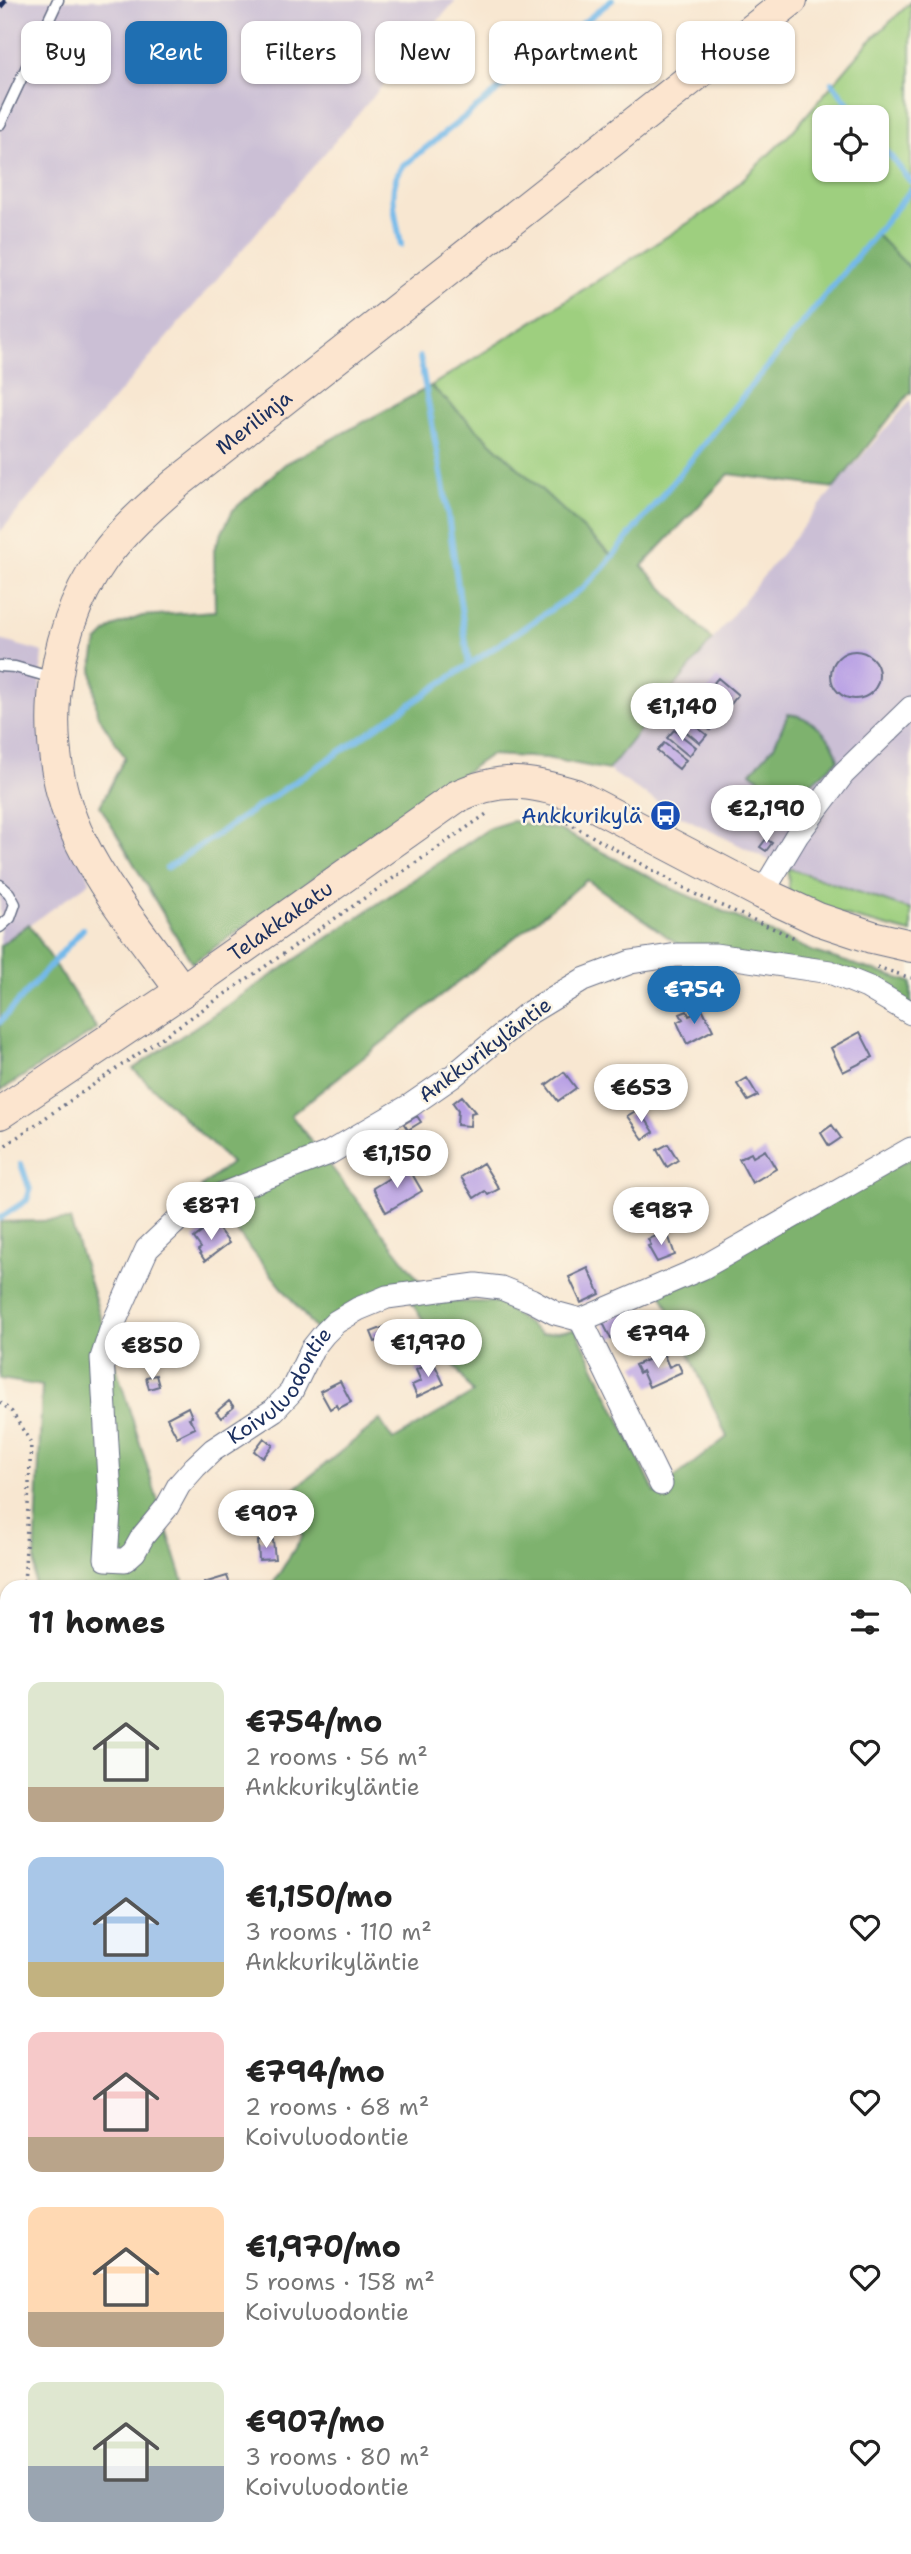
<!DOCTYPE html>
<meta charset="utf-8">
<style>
:root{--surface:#fff;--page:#f2f2f2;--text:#222;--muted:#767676;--accent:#1f6fb2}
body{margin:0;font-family:"Shantell Sans",sans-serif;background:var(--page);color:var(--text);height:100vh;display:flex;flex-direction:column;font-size:26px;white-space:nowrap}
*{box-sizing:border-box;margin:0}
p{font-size:23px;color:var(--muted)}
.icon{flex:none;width:38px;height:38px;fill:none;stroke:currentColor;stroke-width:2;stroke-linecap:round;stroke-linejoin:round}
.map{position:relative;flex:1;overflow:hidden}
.drawer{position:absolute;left:0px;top:1580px;width:912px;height:975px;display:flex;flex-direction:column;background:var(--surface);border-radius:21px 21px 0 0;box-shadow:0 2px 5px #0004}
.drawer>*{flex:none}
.guide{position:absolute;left:21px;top:21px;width:870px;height:63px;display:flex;gap:14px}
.controls{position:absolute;left:812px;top:105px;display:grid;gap:14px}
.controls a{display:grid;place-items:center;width:77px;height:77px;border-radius:14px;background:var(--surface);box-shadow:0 2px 5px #0004;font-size:35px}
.price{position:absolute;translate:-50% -60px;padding:0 16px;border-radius:24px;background:#fff;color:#222;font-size:23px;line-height:46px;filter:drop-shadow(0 2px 4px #0008)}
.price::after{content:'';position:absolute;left:50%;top:42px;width:21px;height:16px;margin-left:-10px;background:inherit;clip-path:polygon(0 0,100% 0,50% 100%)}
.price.active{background:var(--accent);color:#fff}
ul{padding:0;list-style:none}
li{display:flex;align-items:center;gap:21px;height:175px;padding:0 28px}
li span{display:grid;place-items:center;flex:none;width:196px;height:140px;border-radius:14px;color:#555}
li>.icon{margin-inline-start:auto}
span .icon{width:84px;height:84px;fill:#fffc;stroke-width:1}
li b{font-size:30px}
h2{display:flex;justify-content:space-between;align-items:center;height:84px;padding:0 28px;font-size:30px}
.tag{padding:0 24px;border-radius:14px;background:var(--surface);box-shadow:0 2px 5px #0004;font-size:24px;line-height:63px}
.tag.active{background:var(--accent);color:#fff}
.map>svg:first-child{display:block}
</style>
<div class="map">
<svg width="911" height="2554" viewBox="0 0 911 2554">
<rect width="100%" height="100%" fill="#fcf5e5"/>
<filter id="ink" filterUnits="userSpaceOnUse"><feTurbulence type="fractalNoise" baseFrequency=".0143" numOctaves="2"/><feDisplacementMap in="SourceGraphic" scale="14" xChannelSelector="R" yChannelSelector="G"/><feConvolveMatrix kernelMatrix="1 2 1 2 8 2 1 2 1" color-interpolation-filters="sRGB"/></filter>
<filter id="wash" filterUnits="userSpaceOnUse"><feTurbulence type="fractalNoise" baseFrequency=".00686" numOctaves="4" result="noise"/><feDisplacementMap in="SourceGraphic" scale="28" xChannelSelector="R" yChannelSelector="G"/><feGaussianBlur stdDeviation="1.57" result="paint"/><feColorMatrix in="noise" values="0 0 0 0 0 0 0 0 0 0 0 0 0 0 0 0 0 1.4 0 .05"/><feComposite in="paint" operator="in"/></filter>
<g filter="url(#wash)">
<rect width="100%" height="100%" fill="#f8e7d1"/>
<path fill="#cbbfd5" d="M0,0H456L0,532Z
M911,400V910L832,885L769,860L671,811L608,770L834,488Z
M0,640L43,652L40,688L90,882L0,946Z"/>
<path fill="#9ecf7f" stroke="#5c7f6e" stroke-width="2" fill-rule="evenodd" d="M911,2V269L875,234L612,556L431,386L715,206L792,132L868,43ZM824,117H877V170H824Z
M788,868L911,910V933L824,910L789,892Z"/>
<path fill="#7eb26e" stroke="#4c7066" stroke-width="2" d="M875,233L911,269V394H909L834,488L729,474L642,566L712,640L608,770L546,758L490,755L192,963L100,806L125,757L97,714L92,668L97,642L112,627L142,616L215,611L214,549L233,510L285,464L431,386L612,556Z
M788,714C810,715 835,738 838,760L794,797L792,803L751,772L774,746Z
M512,821L560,830L671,888L814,952L911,982V1009L845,973L685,949L587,880L291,1115L422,1284L316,1330L201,1187L231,1163L133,1069L490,828Z
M29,924L97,1029L0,1091V946Z
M911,1158V2311L905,2310V1587H271L303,1535L276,1504L380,1420L393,1440L473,1393L411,1302H497L542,1334L576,1329L655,1493L727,1437L660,1290Z
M70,1220L185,1587H34L42,1386L0,1379V1222Z
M7,1909V2548H235L233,2554H0V1934Z"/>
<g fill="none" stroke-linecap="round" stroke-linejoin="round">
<path stroke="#73b9ea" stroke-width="6" d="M832,83L859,117
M877,139L911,182
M401,245C397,219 385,188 403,166L612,0
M420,357L446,501L469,665
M167,868L583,588L603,568L911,190
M0,1022L83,929
M0,1218L27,1200L30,1190L21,1164"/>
</g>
<g id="blocks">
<path fill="#b59ce5" d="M831 675a24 24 0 1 1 48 0a24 24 0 1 1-48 0Z
M718,678L738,695L727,709L706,692Z
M695,704L717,722L710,730L688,712Z
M684,717L707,735L700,743L678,725Z
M674,730L696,747L689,756L667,738Z
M664,743L686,760L679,769L657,751Z
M766,839L772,843L766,851L760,847Z
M686,964L687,973L666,975V965Z
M703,1010L713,1030L687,1044L677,1022L683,1019L680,1014L687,1011L689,1016Z
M860,1032L873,1057L843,1072L831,1048Z
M564,1072L576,1088L558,1101L546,1085Z
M747,1078L758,1096L748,1101L737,1084Z
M462,1096L475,1112L471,1113L470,1126L457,1125L458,1110L453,1103Z
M639,1109L654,1132L643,1139L627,1116Z
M417,1116L421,1122L408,1130L404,1124Z
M832,1125L841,1138L829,1146L821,1133Z
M668,1144L678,1160L667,1167L657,1150Z
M765,1150L776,1169L752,1183L739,1159L751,1153L753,1157Z
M483,1163L499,1189L488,1195L485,1191L474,1198L461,1177Z
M408,1167L422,1191L386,1212L373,1188Z
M214,1223L229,1243L205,1261L198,1250L201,1248L194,1238Z
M667,1232L675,1255L657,1262L648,1246L651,1245L648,1239Z
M588,1268L600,1294L581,1303L569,1277Z
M627,1311L635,1328L611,1339L603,1323Z
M392,1324L396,1334L375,1342L371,1332Z
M663,1353L669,1367L678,1363L682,1372L649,1387L642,1371L639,1373L635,1365Z
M433,1361L444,1384L417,1397L412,1385L421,1381L416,1370Z
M156,1375L159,1386L149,1389L146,1377Z
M340,1381L351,1402L338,1409L336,1405L330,1409L320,1391Z
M229,1401L234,1407L221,1418L216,1412Z
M188,1407L192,1417L189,1418L195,1428L177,1437L167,1418Z
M264,1438L273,1445L263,1458L254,1451Z
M273,1540L275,1559L259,1560L258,1541Z
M227,1576L231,1587H205L204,1583Z"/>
</g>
</g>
<g filter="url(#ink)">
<use href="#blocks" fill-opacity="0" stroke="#686f86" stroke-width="2"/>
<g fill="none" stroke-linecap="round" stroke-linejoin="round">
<defs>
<path id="lane" d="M0,124L58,0
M0,666L15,667L53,678
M0,885L9,893L15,904L10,918L0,927
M650,2548L652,2554
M836,2554L838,2548"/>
<g id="street">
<path d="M762,893L797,835L843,774L911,708"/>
<path id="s1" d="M911,1013L867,987L830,972L715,955H677L631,962L583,980L527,1014L453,1076L411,1105L329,1153L210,1199L184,1214L147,1249L112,1327L102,1358L110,1497L106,1559L125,1560L134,1552L143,1536L167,1507L179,1485L195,1467L213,1450L274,1410L291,1392L312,1349L324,1334L336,1322L358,1309L387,1297L476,1285L501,1288L531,1300L555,1313L581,1320L702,1268L911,1149"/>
<path d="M581,1320L661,1484"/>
<path d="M0,2020L7,2026"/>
<path d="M905,2462H911"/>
<path d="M880,2548L882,2554"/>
<path d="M236,2554L238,2548"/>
<path d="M598,2554L609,2548"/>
</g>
<g id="secondary">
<path id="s2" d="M182,991C148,943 107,895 81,842C37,754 46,638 103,558C124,529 151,506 177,483L791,0"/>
<path id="s3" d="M0,1113L182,991L456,797C501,776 530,781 575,795L762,893L818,919L872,937L911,946"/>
</g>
</defs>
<use href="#lane" stroke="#686f86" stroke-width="13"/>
<use href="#street" stroke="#686f86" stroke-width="25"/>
<use href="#secondary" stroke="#686f86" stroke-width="34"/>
<path stroke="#686f86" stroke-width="3.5" stroke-dasharray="2 5" stroke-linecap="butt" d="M561,819L697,895L797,939
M877,967L911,978
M0,1149L488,813
M0,1402L12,1412L31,1443L24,1587
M0,1627L7,1632
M0,1886L7,1864
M905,1886L911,1884
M905,2253L911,2251
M179,2554L183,2548"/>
<use href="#lane" stroke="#fff" stroke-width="10"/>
<use href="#street" stroke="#fff" stroke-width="23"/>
<use href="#secondary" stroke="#fce5cf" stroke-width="32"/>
<path stroke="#1b2f5e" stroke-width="5" stroke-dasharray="10 5" stroke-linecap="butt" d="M0,7L6,0"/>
</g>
</g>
<defs>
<symbol id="bus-disc" viewBox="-11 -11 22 22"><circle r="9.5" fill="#1a4fb4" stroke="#fcf5e5"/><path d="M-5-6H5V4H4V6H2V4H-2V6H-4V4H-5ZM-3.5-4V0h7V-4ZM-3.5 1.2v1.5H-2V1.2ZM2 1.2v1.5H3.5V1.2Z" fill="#fff"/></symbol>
</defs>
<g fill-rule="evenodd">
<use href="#bus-disc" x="648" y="798" width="35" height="35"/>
</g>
<g text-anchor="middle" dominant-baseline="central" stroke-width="5" stroke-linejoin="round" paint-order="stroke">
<g font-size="21" fill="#1b2f5e" stroke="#fcf5e5">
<text stroke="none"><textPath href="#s2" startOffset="682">Merilinja</textPath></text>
<text stroke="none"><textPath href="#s3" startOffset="340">Telakkakatu</textPath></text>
<text transform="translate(485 1050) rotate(-37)">Ankkurikyläntie</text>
<text stroke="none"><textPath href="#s1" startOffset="1435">Koivuluodontie</textPath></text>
</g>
<g font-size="21" fill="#164399" stroke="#fcf5e5" text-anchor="end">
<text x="642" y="816">Ankkurikylä</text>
</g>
</g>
</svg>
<div class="controls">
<a><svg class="icon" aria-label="locate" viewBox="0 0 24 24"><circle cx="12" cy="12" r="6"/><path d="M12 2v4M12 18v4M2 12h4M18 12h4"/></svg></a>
</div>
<b class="price" style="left:682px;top:743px">€1,140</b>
<b class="price" style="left:766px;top:845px">€2,190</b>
<b class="price active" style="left:694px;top:1026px">€754</b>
<b class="price" style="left:641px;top:1124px">€653</b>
<b class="price" style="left:397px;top:1190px">€1,150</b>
<b class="price" style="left:211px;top:1242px">€871</b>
<b class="price" style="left:661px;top:1247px">€987</b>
<b class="price" style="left:658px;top:1370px">€794</b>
<b class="price" style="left:428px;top:1379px">€1,970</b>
<b class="price" style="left:152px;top:1382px">€850</b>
<b class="price" style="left:266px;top:1550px">€907</b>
<div class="guide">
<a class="tag">Buy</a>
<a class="tag active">Rent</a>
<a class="tag">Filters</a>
<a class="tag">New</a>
<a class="tag">Apartment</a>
<a class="tag">House</a>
</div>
<section class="drawer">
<h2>11 homes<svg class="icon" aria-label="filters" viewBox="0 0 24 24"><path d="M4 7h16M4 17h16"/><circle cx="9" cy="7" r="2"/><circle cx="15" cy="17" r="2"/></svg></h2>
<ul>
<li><span style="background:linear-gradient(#dfe7d0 75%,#b9a48a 0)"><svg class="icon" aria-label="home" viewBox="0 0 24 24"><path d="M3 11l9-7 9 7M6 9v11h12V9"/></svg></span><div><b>€754/mo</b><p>2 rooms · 56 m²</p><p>Ankkurikyläntie</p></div><svg class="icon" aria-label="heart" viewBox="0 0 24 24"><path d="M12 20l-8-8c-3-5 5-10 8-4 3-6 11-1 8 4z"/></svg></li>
<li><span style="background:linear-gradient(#a9c7e8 75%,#c2b280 0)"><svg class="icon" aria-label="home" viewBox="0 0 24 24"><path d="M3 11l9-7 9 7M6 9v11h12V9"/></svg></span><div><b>€1,150/mo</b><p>3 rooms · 110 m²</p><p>Ankkurikyläntie</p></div><svg class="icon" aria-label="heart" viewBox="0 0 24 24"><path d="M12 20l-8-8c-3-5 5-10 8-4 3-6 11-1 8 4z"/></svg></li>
<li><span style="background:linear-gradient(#f6c9c9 75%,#b9a48a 0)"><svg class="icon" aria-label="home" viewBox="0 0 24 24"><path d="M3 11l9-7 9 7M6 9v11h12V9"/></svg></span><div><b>€794/mo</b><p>2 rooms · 68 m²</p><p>Koivuluodontie</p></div><svg class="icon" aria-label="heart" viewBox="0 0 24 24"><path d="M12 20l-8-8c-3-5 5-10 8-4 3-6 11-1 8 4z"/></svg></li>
<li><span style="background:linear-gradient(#ffd9b3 75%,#b9a48a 0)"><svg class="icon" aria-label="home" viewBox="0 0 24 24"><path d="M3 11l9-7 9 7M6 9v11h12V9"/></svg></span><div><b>€1,970/mo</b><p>5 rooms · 158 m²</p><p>Koivuluodontie</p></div><svg class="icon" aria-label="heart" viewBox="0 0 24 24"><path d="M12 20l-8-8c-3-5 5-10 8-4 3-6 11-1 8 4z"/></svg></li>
<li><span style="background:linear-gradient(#dfe7d0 60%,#9aa5b1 0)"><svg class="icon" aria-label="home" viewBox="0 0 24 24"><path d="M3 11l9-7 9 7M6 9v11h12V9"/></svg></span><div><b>€907/mo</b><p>3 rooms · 80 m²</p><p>Koivuluodontie</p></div><svg class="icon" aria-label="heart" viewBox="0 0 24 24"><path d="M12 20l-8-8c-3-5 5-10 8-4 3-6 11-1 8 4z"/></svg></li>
</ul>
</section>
</div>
